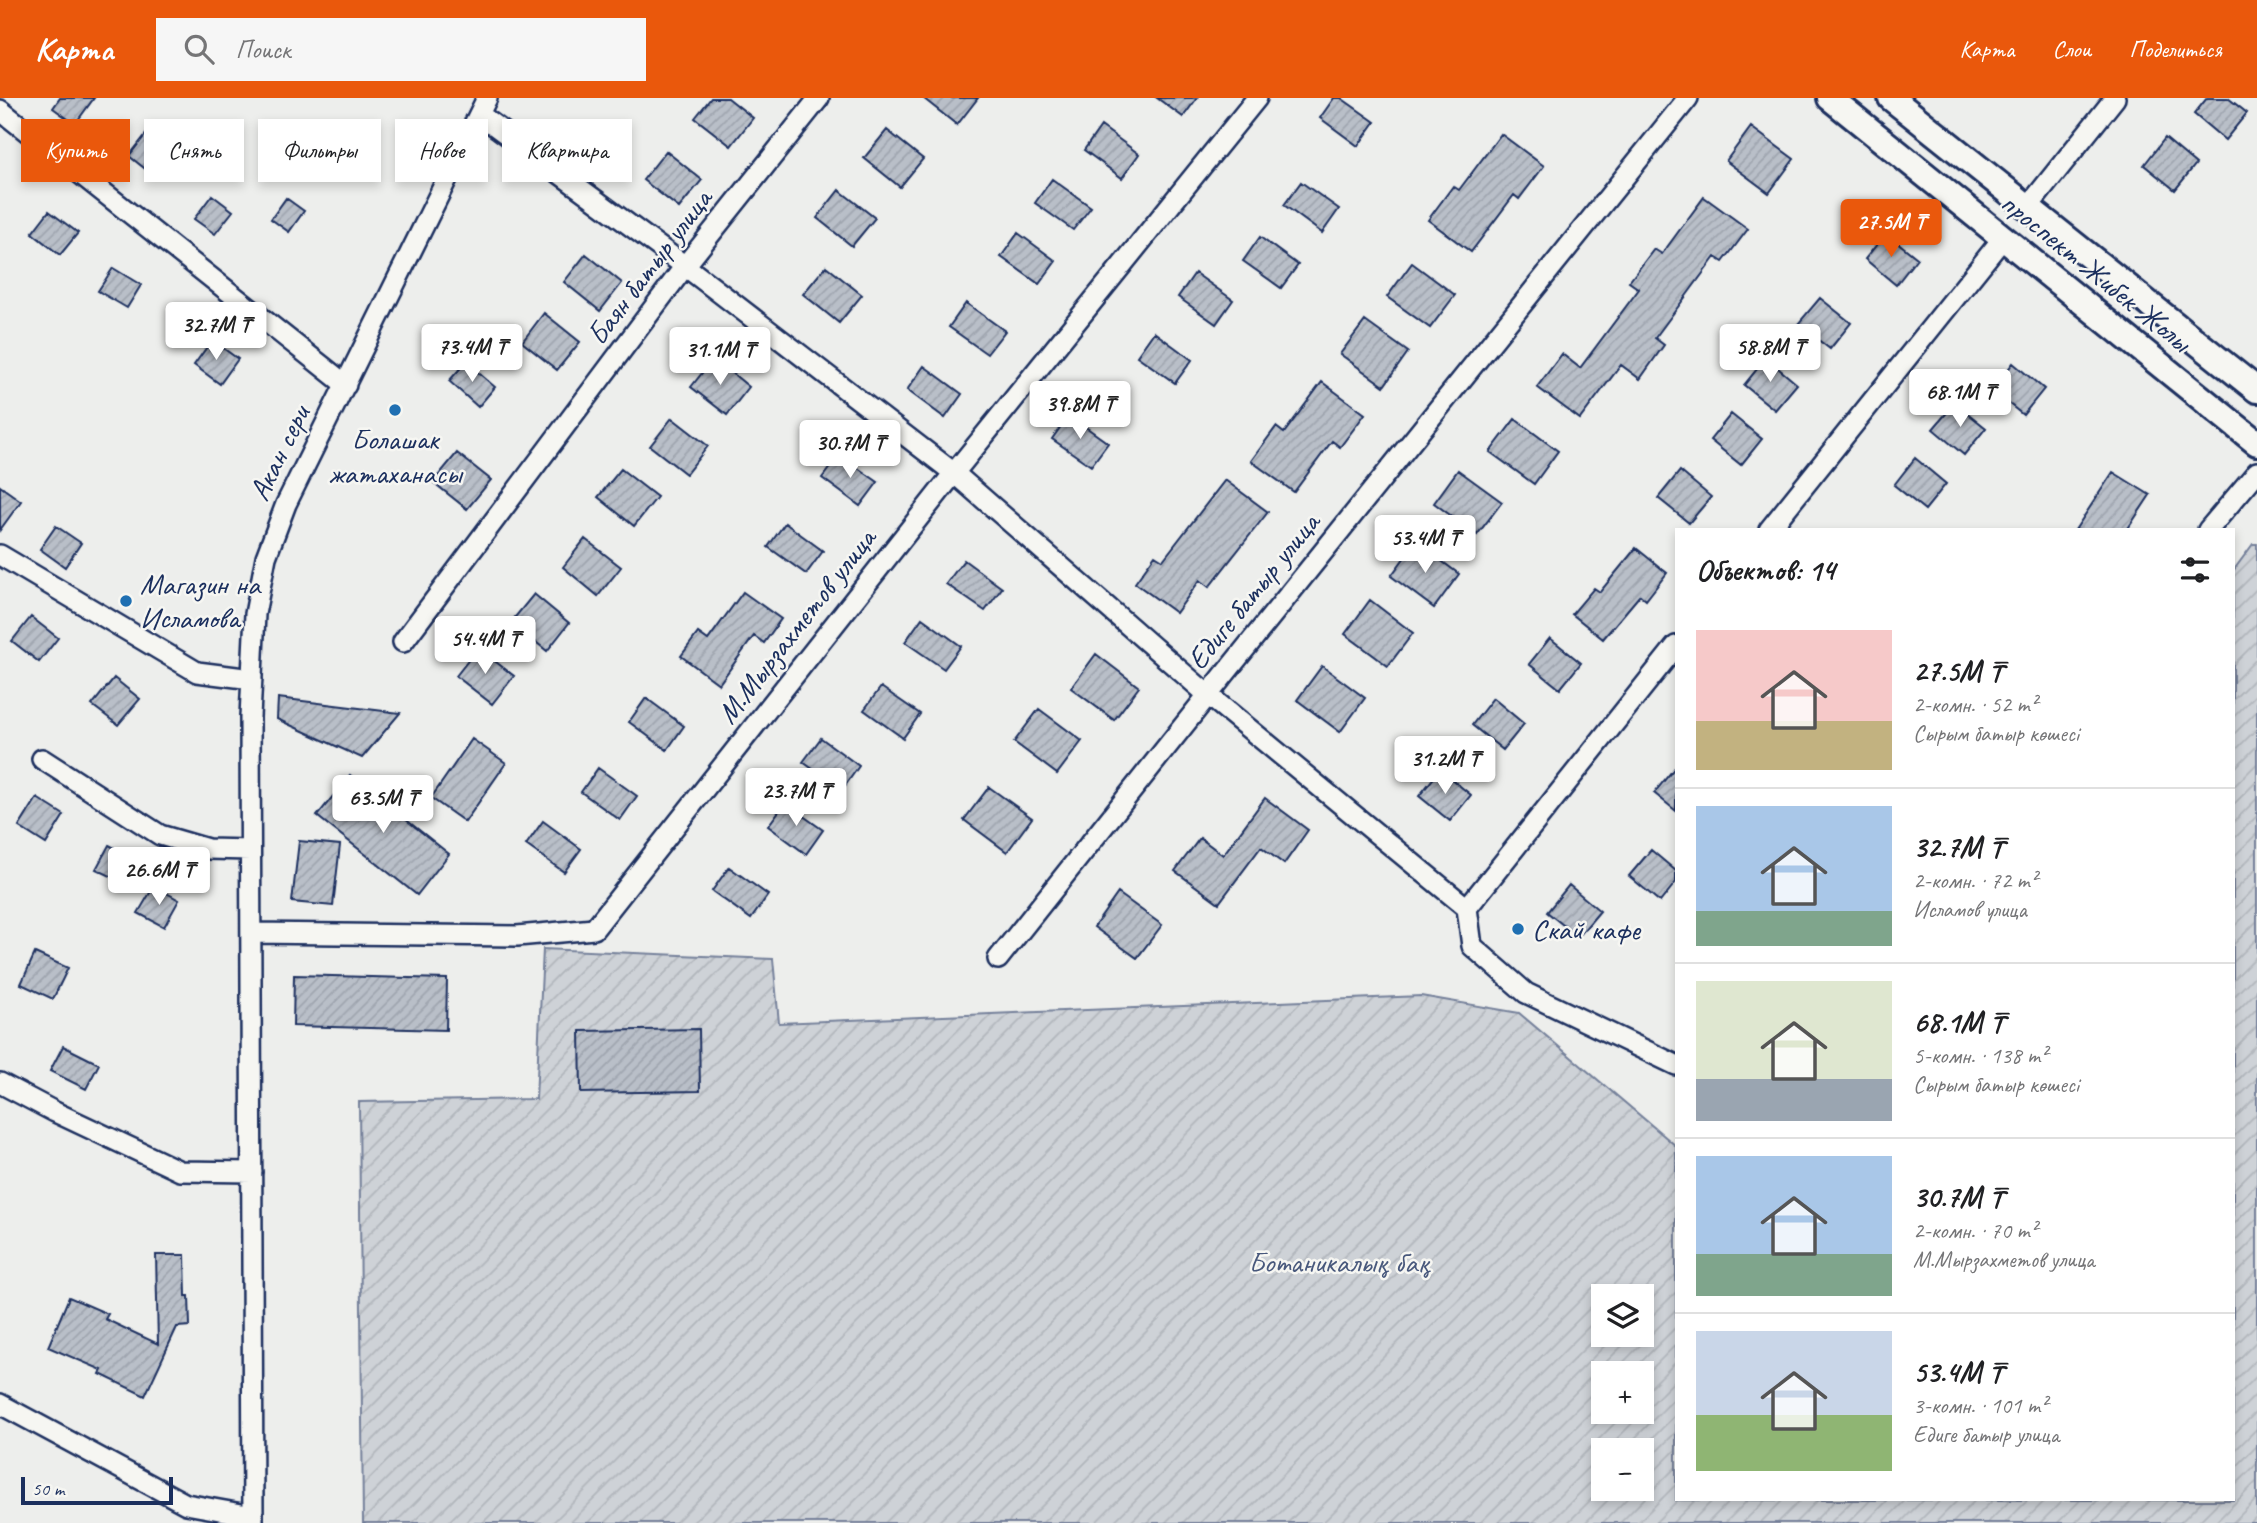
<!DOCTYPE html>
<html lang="ru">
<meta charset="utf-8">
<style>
:root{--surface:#fff;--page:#f6f6f6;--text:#202124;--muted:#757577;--line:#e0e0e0;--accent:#ea580c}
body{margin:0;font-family:Caveat,sans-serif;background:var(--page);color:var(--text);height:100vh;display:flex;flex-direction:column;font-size:26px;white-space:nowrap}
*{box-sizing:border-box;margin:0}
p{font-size:23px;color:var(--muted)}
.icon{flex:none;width:38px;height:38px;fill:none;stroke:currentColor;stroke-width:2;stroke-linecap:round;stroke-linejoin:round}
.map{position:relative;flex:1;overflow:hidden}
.panel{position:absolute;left:1675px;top:430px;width:560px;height:973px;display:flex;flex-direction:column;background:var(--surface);border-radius:0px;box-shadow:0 4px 10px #0003}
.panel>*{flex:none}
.banner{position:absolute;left:21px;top:21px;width:665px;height:63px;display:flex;gap:14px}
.controls{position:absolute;left:1591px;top:1186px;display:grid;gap:14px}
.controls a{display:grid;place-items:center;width:63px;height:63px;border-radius:0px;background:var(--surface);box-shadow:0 4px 10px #0003;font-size:35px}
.scale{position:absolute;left:21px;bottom:18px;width:152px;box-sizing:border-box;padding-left:7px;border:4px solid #1b2f5e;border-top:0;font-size:19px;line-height:24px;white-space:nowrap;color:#1b2f5e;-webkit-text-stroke:5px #f6f6f2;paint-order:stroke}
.price{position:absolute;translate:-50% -60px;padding:0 16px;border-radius:7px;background:#fff;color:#222;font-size:23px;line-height:46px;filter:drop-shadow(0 2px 4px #0008)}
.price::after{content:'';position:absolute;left:50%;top:42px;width:21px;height:16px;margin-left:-10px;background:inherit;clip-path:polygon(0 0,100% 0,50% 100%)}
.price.current{background:var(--accent);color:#fff}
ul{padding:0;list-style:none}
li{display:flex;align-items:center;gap:21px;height:175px;padding:0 21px}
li+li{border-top:2px solid var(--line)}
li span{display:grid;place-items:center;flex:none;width:196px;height:140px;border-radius:0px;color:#555}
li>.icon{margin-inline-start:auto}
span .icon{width:84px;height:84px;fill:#fffc;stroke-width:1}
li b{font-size:30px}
h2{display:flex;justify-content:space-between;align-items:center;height:84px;padding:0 21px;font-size:30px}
.chip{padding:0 24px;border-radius:0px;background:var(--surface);box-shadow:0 4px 10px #0003;font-size:24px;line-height:63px}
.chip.current{background:var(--accent);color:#fff}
header{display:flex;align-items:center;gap:42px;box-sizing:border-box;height:98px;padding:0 35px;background:var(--accent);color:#fff}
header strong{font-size:33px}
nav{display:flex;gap:38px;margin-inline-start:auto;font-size:24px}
.search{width:490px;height:63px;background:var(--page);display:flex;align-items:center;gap:18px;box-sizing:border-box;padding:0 24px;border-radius:0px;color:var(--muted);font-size:26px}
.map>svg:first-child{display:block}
</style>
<header>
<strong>Карта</strong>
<div class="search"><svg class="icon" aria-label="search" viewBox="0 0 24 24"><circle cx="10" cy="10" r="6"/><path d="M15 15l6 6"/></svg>Поиск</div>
<nav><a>Карта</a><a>Слои</a><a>Поделиться</a></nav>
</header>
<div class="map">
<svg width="2257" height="1425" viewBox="0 0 2257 1425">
<defs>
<pattern id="garden-furrows" width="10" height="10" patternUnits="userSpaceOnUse" patternTransform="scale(1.75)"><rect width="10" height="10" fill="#ced2d7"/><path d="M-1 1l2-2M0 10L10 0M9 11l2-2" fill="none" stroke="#b0b5bb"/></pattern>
<pattern id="building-hatch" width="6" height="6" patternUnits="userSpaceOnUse" patternTransform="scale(1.75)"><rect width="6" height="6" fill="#b9bfc8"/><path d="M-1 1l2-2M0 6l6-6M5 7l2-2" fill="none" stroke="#9ea4ae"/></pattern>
</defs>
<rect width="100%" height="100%" fill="#edeeec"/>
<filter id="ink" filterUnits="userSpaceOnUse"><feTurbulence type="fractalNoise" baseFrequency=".0143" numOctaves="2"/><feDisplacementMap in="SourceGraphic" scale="14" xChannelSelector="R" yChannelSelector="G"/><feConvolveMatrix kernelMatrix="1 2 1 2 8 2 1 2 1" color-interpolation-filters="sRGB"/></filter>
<g filter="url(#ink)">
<path fill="url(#garden-furrows)" stroke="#74809a" stroke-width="2" fill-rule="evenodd" d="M2253,446H2257V1425H363L359,1004L536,1001L543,851L773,861L779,925L1421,898L1519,915L1676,1048V1402H2233V473ZM1603,1199H1642V1237H1603ZM1603,1276H1642V1314H1603ZM1603,1353H1642V1391H1603Z"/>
<path fill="url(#building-hatch)" stroke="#1b2f5e" stroke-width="2" d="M60,0H94L75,26L53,10Z
M711,0H728L753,20L731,48L695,20Z
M923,0H978L957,27Z
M1157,0H1197L1183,19Z
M1334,0H1341L1375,24L1358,48L1320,20Z
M2207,0H2228L2247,15L2225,42L2194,16Z
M1101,28L1139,56L1122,80L1084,52Z
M1751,29L1794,61L1769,95L1726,63Z
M151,30L175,50L153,77L129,58Z
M887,32L923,61L900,89L864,60Z
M1501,36L1544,68L1519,101L1514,97L1471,154L1428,122L1453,88L1459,92Z
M2165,40L2196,66L2175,92L2144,67Z
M666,53L702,82L679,110L643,82Z
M1052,81L1091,109L1073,132L1035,105Z
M1301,84L1339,111L1322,135L1284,107Z
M839,92L875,120L852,148L817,120Z
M212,97L233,113L215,136L194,121Z
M1704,99L1748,131L1723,164L1715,159L1655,240L1664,247L1640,281L1621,267L1580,321L1537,289L1562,256L1580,270L1639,191L1629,184L1654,151L1662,156Z
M286,100L304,113L289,134L271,121Z
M49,113L78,135L60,157L32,135Z
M1018,135L1056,163L1039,186L1001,159Z
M1886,135L1917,160L1896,187L1865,161Z
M1260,139L1298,167L1281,190L1243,163Z
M586,156L622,185L600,213L564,184Z
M1412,165L1455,197L1430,230L1387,199Z
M826,168L862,197L839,225L803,196Z
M113,170L141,187L127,210L98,193Z
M1195,175L1233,202L1216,226L1178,199Z
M1820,200L1851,225L1830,251L1798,226Z
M966,205L1005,233L987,256L949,229Z
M544,215L580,244L557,272L522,244Z
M1365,223L1408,254L1384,288L1340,256Z
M1154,234L1192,262L1175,285L1137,258Z
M212,242L238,261L220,286L194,267Z
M714,260L749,289L727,317L691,289Z
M1766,260L1797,286L1775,312L1744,287Z
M466,264L495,289L478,309L449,283Z
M2013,265L2044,291L2023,317L1992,292Z
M924,268L962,296L945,320L907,292Z
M1322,284L1365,316L1340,349L1332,343L1294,394L1251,363L1276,329L1284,335Z
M1955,305L1986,330L1964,357L1933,331Z
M1731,316L1762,341L1741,367L1710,342Z
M1069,317L1108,345L1091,368L1052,341Z
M672,320L708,348L686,376L650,348Z
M1515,321L1558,353L1534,386L1490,354Z
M457,355L491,382L467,411L433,384Z
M839,357L878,384L860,408L822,380Z
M1915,360L1946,386L1925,412L1894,387Z
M621,371L657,399L634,428L598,399Z
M1458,372L1502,404L1477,437L1434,405Z
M1680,373L1711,399L1689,425L1658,400Z
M2113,374L2150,397L2127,432H2075Z
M1225,382L1268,414L1209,489L1200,482L1176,515L1135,485L1155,457L1163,462Z
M0,388L21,403L0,432Z
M785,425L823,453L806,476L768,449Z
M56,428L81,445L65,469L40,451Z
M585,441L621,469L598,498L563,469Z
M1416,444L1459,476L1434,510L1391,478Z
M1636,450L1667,475L1646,502L1640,497L1603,541L1572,516L1594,490L1600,494Z
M964,462L1002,490L985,513L946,486Z
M743,494L781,521L764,545L754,538L719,586L681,558L698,535L708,542Z
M534,496L569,525L547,553L511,524Z
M1370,502L1413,535L1388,568L1345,536Z
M31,519L58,540L39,564L12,543Z
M922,520L961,548L944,571L905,544Z
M1550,540L1581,565L1560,591L1529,566Z
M478,550L514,578L492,606L456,578Z
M1096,556L1139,589L1114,622L1071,590Z
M1322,568L1365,600L1340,634L1297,602Z
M114,580L140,601L118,627L92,607Z
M881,589L920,616L903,640L864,612Z
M278,600L400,615L362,660L277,621Z
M646,600L684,628L667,652L629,624Z
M1493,600L1524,626L1503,652L1472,627Z
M1039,611L1082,643L1057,676L1014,644Z
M821,640L859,668L842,692L803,664Z
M472,641L506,665L465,724L431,700Z
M1676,668V713L1654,695Z
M598,670L637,698L620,722L581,694Z
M1440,672L1471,697L1450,723L1419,698Z
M350,677L449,756L417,797L317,718Z
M989,689L1032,720L1007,754L964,722Z
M37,700L64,717L46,746L19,729Z
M1265,700L1308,732L1284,766L1261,749L1219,805L1175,773L1200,740L1223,757Z
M785,705L823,732L806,756L768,728Z
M543,723L581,751L564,774L526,747Z
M299,743L340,747L333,808L292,804Z
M109,747L134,760L121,783L96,771Z
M1651,752L1676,773V784L1660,804L1629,778Z
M729,769L768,797L751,821L712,793Z
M1569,787L1600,813L1578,839L1547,814Z
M154,788L179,802L164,829L138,815Z
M1118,795L1162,827L1137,860L1094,829Z
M35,855L68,870L53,901L21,886Z
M294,877L447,881L446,932L293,928Z
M699,931L700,993L581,995L580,933Z
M63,948L99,966L86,991L50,973Z
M156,1157H185L186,1198H189L190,1228L177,1229L145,1298L100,1276L102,1272L48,1249L69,1199L108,1216L105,1221L158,1246Z"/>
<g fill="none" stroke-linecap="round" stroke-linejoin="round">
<defs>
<path id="minor" d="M0,12L346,287
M479,16L685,168L954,375L1208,597L1467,810L1472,848L1526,895L1676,967
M2028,109L2115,0
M1769,432L2003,140
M2208,432L2257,374
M0,457L197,574L252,581
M403,544L685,168L819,0
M42,661L160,737L208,751L250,752
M1467,810L1676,548
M251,835L517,838L594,831L954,375L1257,0
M998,861L1208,597L1688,0
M0,985L55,1014L180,1073L252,1074
M0,1306L186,1406L253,1418
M253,1425L250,619L255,516L266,459L286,406L487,0"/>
<path id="tertiary" d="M1830,0L2257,345
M1891,0L2257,292"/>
</defs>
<use href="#minor" stroke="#1b2f5e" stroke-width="24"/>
<use href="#tertiary" stroke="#1b2f5e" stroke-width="30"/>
<use href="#minor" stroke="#f6f6f2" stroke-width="19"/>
<use href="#tertiary" stroke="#f6f6f2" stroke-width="24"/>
</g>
</g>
<g fill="#1f6fb2" stroke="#f6f6f2" stroke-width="2.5">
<circle cx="395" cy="312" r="7"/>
<circle cx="126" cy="503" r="7"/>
<circle cx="1518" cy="831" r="7"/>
</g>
<g text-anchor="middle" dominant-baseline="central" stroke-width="5" stroke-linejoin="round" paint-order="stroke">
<g font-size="30" fill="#1b2f5e" stroke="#f6f6f2">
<text transform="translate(649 169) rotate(-53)">Баян батыр улица</text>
<text transform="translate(2096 174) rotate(39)">проспект Жибек Жолы</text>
<text transform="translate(279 355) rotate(-64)">Акан сери</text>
<text transform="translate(1253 493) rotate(-51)">Едиге батыр улица</text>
<text transform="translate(796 528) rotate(-52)">М.Мырзахметов улица</text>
</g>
<g font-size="30" fill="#1b2f5e" stroke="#f6f6f2" text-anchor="start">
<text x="395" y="341" text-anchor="middle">Болашак<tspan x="395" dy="34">жатаханасы</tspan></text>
<text x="140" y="486">Магазин на<tspan x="140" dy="34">Исламова</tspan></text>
<text x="1532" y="831">Скай кафе</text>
</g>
<g font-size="30" fill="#48587c" stroke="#f6f6f2">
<text x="1339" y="1164">Ботаникалық бақ</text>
</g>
</g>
</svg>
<div class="controls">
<a><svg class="icon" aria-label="layers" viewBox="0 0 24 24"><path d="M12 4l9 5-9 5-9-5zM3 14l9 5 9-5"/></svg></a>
<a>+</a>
<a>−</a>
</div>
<div class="scale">50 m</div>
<b class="price current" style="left:1891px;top:161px">27.5M ₸</b>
<b class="price" style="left:216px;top:264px">32.7M ₸</b>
<b class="price" style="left:472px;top:286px">73.4M ₸</b>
<b class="price" style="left:1770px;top:286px">58.8M ₸</b>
<b class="price" style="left:720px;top:289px">31.1M ₸</b>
<b class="price" style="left:1960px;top:331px">68.1M ₸</b>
<b class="price" style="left:1080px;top:343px">39.8M ₸</b>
<b class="price" style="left:850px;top:382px">30.7M ₸</b>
<b class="price" style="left:1425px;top:477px">53.4M ₸</b>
<b class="price" style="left:485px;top:578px">54.4M ₸</b>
<b class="price" style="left:1445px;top:698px">31.2M ₸</b>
<b class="price" style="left:796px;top:730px">23.7M ₸</b>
<b class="price" style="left:383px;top:737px">63.5M ₸</b>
<b class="price" style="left:159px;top:809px">26.6M ₸</b>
<div class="banner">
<a class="chip current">Купить</a>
<a class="chip">Снять</a>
<a class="chip">Фильтры</a>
<a class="chip">Новое</a>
<a class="chip">Квартира</a>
</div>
<section class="panel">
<h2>Объектов: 14<svg class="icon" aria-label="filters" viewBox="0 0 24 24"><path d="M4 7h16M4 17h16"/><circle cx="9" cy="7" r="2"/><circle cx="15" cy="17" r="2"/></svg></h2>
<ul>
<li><span style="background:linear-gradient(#f6c9c9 65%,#c2b280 0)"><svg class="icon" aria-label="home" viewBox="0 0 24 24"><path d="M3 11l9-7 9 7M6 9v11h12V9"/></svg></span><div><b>27.5M ₸</b><p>2-комн. · 52 m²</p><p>Сырым батыр көшесі</p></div></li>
<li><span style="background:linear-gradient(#a9c7e8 75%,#7fa58c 0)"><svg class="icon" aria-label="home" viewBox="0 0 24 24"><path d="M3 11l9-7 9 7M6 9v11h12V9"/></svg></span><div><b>32.7M ₸</b><p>2-комн. · 72 m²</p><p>Исламов улица</p></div></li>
<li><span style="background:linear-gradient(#dfe7d0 70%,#9aa5b1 0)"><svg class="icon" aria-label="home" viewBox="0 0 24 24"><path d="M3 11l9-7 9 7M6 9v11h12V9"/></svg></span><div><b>68.1M ₸</b><p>5-комн. · 138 m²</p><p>Сырым батыр көшесі</p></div></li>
<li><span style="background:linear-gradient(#a9c7e8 70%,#7fa58c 0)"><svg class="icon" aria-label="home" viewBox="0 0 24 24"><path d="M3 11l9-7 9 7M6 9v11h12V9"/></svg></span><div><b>30.7M ₸</b><p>2-комн. · 70 m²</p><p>М.Мырзахметов улица</p></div></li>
<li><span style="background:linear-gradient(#c9d6e8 60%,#8fb573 0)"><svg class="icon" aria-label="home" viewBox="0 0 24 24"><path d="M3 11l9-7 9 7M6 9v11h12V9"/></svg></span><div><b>53.4M ₸</b><p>3-комн. · 101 m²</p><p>Едиге батыр улица</p></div></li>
</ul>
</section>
</div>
